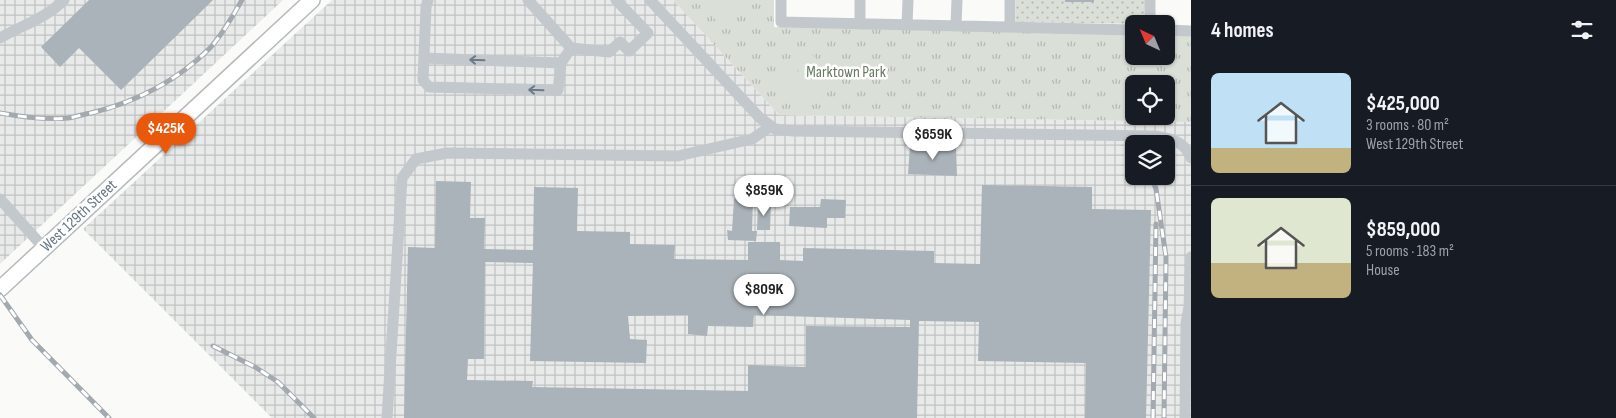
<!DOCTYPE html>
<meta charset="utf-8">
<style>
:root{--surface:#171b24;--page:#20242c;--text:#f1f3f6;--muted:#9ea1a6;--line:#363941;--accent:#ea580c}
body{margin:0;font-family:"Sofia Sans Condensed",sans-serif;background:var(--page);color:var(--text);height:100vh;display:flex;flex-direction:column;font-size:19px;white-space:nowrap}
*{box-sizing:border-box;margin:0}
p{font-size:16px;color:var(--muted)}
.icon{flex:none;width:28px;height:28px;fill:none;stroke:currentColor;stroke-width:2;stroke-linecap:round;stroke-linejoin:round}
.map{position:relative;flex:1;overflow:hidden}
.drawer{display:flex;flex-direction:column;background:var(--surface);width:425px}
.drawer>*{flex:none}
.needle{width:32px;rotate:316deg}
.buttons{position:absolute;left:1125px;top:15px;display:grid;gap:10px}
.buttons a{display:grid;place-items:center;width:50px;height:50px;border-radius:8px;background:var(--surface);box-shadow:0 1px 4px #0004;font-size:25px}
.price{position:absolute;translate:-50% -42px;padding:0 11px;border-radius:18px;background:#fff;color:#222;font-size:16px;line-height:32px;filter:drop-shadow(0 1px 2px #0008)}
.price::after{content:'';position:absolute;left:50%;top:30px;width:15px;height:11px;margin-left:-8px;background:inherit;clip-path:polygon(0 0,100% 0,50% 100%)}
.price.selected{background:var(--accent);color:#fff}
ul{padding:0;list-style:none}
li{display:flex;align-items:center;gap:15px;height:125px;padding:0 20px}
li+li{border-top:1px solid var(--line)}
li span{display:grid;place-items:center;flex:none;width:140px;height:100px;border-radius:8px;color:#555}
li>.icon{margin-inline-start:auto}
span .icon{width:60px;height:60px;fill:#fffc;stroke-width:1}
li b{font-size:21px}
h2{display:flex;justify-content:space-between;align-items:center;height:60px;padding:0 20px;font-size:21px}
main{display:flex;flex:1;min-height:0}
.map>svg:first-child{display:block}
</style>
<main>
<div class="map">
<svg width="1191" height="418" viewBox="0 0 1191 418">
<defs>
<pattern id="industrial-grid" width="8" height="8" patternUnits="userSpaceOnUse" patternTransform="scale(1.25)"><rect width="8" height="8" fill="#e8e9e9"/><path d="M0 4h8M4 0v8" fill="none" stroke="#c0c1c2"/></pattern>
<pattern id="grass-dots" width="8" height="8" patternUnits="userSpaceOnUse" patternTransform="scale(1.25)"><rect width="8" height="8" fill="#dadfd7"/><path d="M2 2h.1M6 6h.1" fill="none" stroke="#b4b9b4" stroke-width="1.8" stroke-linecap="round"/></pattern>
<pattern id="park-tufts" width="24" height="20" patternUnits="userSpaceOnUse" patternTransform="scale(1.25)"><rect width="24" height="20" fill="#dadfd7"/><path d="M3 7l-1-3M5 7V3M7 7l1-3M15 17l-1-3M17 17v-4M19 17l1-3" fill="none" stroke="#b4b9b4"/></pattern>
</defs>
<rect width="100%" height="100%" fill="#fafaf8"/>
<path fill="url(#industrial-grid)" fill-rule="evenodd" d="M0,0H283L0,264Z
M332,0H673L779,115L1191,122V418H272L83,229ZM1134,144H1166V176H1134Z"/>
<path fill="url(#grass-dots)" d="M1016,0H1065L1066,2H1093L1094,0H1145L1144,24L1016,22Z"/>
<path fill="url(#park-tufts)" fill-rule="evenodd" d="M673,0H774V27L1134,34V56H1166V35H1191V122L779,115ZM1134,84H1166V116H1134Z"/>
<path fill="#dadfd7" d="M698,0H745L719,24Z
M804,46L832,77L816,90L789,60Z
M788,61L815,92L800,105L773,75Z"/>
<path fill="#aab3b9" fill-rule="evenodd" d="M89,0H213L121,90L79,48L60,67L41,47Z
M1065,0H1094V2H1065Z
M910,146L956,147L957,176L908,174Z
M436,181L471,182L470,218H485L484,249L533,250L534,187L578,188L577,231L630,232V244L675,245L674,259L748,260V242H780V260L803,261V248L934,251V263L980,264L982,185L1092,187V209L1151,210L1146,418H1085L1086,363L978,361L979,322L919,321L917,418H404L408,247L435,248ZM485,262L533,263L530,361L646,363L647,340L630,339L628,316L688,315V334L707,336L708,326L753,327L754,315L910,320V327L806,326V367L748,365V391L532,387L533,381L467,380L468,359H484Z
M734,199H753L752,231H757L756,241L728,240L727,230L732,231Z
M821,199L846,200L845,218H827V228L789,226L790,207H820Z
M758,204L771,205L770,230H757Z"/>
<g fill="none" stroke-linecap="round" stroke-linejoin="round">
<defs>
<path id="major" d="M0,289L312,0"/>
</defs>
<use href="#major" stroke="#b5babe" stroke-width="18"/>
<path stroke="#c3c8cc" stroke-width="11" d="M428,0L426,7L423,80L429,87L558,90L561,63L571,48L528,0
M650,0L760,118L775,129L793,131L1156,136C1172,139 1184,141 1191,158
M781,0V22L1134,30
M860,24V0
M1150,24V0
M907,25L908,0
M956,26L957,0
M1010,27V0
M1166,30L1191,31
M0,38C21,26 46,18 64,0
M571,48L609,52L620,42L629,51L648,33L616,0
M424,58L561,63
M0,199L44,248
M1191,257L1189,307H1191
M387,418L402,178L416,159L447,153L678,156L752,139L771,126
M1185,418L1186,324L1189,307"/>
<use href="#major" stroke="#fff" stroke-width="15"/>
<defs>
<path id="rail" d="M0,113C22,117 46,120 68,118C76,117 84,114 91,113C136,102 177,81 210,48C223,34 232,17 242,0
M1151,176L1156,189L1166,257L1164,418
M0,295L32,340L109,418
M213,346L255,367L278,382L314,418
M1153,418L1156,224"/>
</defs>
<use href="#rail" stroke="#a2aab0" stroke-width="5"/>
<use href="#rail" stroke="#fff" stroke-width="3" stroke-dasharray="9" stroke-linecap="butt"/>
</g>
<defs><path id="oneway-shaft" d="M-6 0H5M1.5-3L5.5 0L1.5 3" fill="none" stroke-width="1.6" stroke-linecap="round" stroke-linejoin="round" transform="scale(1.25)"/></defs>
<g stroke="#6a7a87">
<use href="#oneway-shaft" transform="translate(477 60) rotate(-178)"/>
<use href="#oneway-shaft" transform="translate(536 90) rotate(-178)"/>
</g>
<g text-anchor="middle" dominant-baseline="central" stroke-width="5" stroke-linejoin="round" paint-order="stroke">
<g font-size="16" fill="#687a64" stroke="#fff">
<text x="846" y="72">Marktown Park</text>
</g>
<g font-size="16" fill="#657683" stroke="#fff">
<text transform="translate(79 216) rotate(-43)">West 129th Street</text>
</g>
</g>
</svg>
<div class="buttons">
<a><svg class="needle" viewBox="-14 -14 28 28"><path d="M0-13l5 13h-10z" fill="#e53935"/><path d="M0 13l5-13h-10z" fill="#9ea1a6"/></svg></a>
<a><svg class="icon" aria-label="locate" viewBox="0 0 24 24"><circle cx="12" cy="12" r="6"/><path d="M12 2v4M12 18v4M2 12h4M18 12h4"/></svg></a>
<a><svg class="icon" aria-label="layers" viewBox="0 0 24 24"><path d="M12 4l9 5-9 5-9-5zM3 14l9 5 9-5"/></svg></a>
</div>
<b class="price selected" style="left:166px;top:155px">$425K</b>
<b class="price" style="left:933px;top:161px">$659K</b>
<b class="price" style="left:764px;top:217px">$859K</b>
<b class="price" style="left:764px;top:316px">$809K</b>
</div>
<section class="drawer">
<h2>4 homes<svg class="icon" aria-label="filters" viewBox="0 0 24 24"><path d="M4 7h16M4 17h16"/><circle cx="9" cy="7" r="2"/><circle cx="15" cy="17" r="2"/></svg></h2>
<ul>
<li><span style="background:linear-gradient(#bfe0f5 75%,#c2b280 0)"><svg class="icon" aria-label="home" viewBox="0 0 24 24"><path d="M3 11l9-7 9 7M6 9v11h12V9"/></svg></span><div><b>$425,000</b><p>3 rooms · 80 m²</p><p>West 129th Street</p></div></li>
<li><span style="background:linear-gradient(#dfe7d0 65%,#c2b280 0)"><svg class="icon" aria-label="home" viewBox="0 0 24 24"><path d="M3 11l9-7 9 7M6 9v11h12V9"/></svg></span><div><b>$859,000</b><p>5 rooms · 183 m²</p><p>House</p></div></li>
</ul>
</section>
</main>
